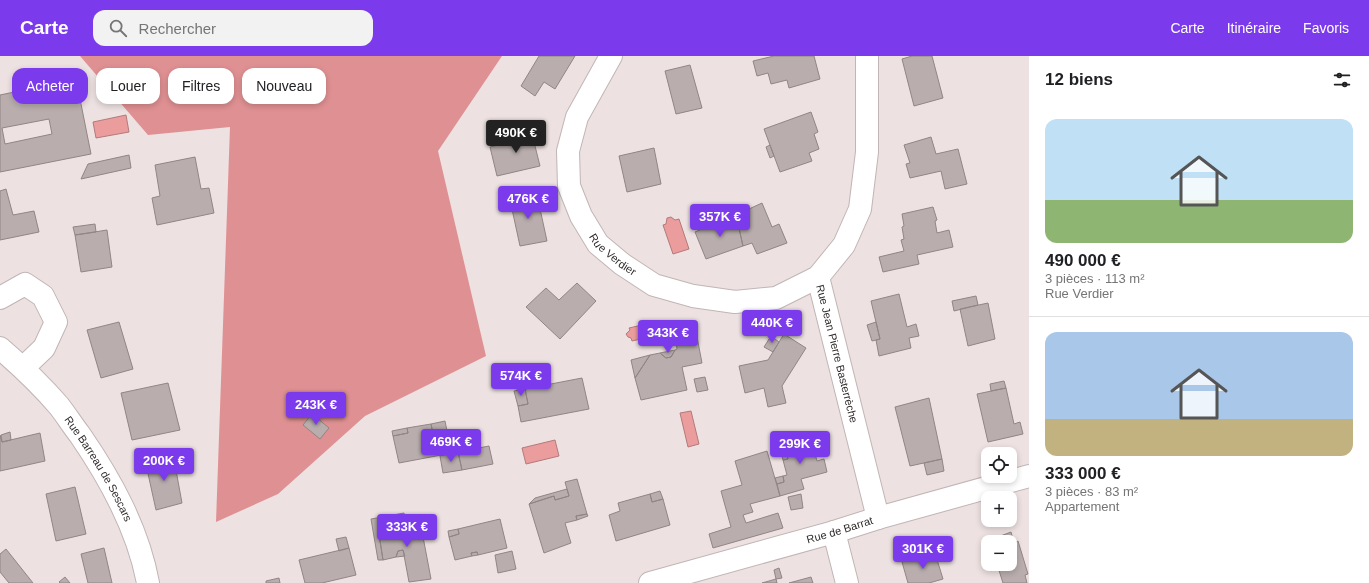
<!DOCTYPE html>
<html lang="fr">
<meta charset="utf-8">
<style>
:root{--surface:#fff;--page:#f2f2f2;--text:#202124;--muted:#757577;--line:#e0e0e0;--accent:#7c3aed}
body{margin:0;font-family:Arial,sans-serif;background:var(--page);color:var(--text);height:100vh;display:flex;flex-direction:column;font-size:15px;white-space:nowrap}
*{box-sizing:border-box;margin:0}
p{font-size:13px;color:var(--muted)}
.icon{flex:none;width:22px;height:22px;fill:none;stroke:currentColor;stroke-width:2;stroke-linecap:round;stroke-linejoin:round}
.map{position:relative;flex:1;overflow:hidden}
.side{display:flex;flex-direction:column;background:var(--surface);width:340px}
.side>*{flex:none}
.guide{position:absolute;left:12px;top:12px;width:380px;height:36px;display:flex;gap:8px}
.controls{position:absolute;left:981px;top:391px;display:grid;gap:8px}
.controls a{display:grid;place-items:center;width:36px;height:36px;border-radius:8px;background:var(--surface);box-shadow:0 2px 6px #0003;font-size:20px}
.price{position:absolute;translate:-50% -34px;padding:0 9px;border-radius:4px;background:var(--accent);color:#fff;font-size:13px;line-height:26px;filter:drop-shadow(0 1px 2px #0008)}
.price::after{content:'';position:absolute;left:50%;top:24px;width:12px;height:9px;margin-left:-6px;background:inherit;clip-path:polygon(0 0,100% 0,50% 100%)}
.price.current{background:#222;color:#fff}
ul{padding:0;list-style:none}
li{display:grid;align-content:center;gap:8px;height:212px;padding:0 16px}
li+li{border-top:1px solid var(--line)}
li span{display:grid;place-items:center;height:124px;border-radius:12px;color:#555}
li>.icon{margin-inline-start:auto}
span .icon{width:72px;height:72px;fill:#fffc;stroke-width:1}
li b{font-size:17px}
h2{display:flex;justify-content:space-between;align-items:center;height:48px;padding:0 16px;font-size:17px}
.tag{padding:0 14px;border-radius:12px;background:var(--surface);box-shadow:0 2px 6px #0003;font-size:14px;line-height:36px}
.tag.current{background:var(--accent);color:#fff}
header{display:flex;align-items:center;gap:24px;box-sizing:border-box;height:56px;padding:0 20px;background:var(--accent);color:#fff}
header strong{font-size:19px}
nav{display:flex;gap:22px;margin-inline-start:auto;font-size:14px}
.search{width:280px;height:36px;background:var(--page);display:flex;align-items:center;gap:10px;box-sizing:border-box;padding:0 14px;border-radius:12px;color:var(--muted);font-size:15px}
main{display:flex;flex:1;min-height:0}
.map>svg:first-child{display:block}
</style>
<header>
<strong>Carte</strong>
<div class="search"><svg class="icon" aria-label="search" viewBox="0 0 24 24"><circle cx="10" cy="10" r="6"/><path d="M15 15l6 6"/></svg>Rechercher</div>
<nav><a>Carte</a><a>Itinéraire</a><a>Favoris</a></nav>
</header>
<main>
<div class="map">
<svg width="1029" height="527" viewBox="0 0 1029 527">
<rect width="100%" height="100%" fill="#ede1e1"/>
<path fill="#df9092" d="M80,0H502L438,95L486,300L365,360L278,438L216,466L230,71L148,79Z"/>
<path fill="#eb9c9d" stroke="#b37a7b" d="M126,59L129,76L96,82L93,66Z
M671,161L675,164L679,163L689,193L673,198L663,169L666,168L667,162Z
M655,266L658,279L632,285L631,282L628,281L626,278L630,274L629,272Z
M691,355L699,388L688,391L680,357Z
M555,384L559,400L526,408L522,392Z"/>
<path fill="#b9adad" stroke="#918585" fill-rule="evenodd" d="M539,0H575L555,33L544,26L535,40L521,30Z
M774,0H814L820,23L789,32L787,24L771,28L768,17L757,20L753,5Z
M912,0H932L943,42L914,50L902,3Z
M690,9L702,52L676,58L665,15Z
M76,23L91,98L0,116V39ZM49,63L52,78L5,88L2,72Z
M811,56L818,76L814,78L819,93L809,97L812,105L780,116L764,73Z
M531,74L540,110L497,120L490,91L510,86L509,78Z
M931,81L936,98L958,93L967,128L945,133L941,115L910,122L906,108L910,107L904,89Z
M770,89L774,100L770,102L766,91Z
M654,92L661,128L627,136L619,100Z
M129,99L131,112L81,123L88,108Z
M195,101L201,133L209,132L214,157L157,169L152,142L160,140L155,109Z
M6,133L13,159L34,155L39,176L0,184V135Z
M537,139L547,185L520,190L510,144Z
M762,147L772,171L779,168L787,187L757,198L752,187L743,190L736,159Z
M933,151L937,164L935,165L937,177L949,174L953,191L917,199L919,208L883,216L879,201L904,195L901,184L904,183L902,171L904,170L902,158Z
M736,159L743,190L706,203L695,176Z
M95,168L96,176L75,179L73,171Z
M107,174L112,211L81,216L75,179Z
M577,227L596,245L560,283L526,251L546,232L559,244Z
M899,238L907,271L916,268L919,280L909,282L911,292L879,300L876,284L880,283L871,245Z
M976,240L978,249L954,255L952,245Z
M988,247L995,283L968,290L960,253Z
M119,266L133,313L101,322L87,274Z
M876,266L880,283L872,285L867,269Z
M784,278L806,292L782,330L786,347L768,351L764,332L745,337L739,310L768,304Z
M771,280L779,286L773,296L764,291Z
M697,281L702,307L682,311L687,334L641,344L635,322L650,299L660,297L666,302L671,301L675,294L677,293L676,286Z
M675,294L671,301L666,302L660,297Z
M650,299L635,322L631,304Z
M705,321L708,334L697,336L694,323Z
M582,322L589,353L521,366L518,350L528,348L525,333Z
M1004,325L1006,332L991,335L990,328Z
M168,327L180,374L132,384L121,337Z
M1006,332L1014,368L1020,366L1023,378L988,386L977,338Z
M525,333L528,348L518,350L514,335Z
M929,342L942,403L910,410L895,351Z
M312,358L329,372L320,383L303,369Z
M445,365L449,385L435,388L431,368Z
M431,368L435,388L449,385L452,397L399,407L393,380L408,377L407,372Z
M407,372L408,377L393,380L392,375Z
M10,376L11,384L2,386L1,379Z
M40,377L45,405L0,415V379L2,386Z
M810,380L817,405L824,403L827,416L801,423L804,433L780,440L777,428L784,426L783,420L787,419L783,404L788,403L783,387Z
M783,387L788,403L783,404L779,388Z
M489,390L493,408L462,414L458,396Z
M767,395L780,440L750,448L753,456L743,459L746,467L778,457L783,472L713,492L709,478L731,471L721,435L742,429L735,405Z
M458,396L462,414L443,417L440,400Z
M173,398L182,447L156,454L145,404Z
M942,403L944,415L927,419L924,407Z
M783,420L784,426L777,428L775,422Z
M577,423L587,458L576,460L577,464L565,467L571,487L544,497L529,448L554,440L555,444L569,440L565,426Z
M75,431L86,478L56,485L46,438Z
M567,433L569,440L555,444L554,440L529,448L535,442Z
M660,435L663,443L652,446L650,438Z
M650,438L652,446L663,443L670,469L616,485L609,459L620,455L618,447Z
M801,438L803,452L791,454L788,441Z
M404,457L406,467L378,472L383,504H378L371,463Z
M587,458L588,460L577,464L576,460Z
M500,463L507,492L478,499L477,496L471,497L472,500L455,504L449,481L459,478L458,473Z
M420,465L431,523L409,526L403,494L398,495L396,501L383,504L378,472Z
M458,473L459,478L449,481L448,475Z
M1011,476L1013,483L1006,486H1000L998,481Z
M346,481L349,492L339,495L336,483Z
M1013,483L1015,487L1018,485L1028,518L1025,519L1027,527H1003L997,508H1010V486H1006Z
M104,492L112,527H88L81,498Z
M349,492L356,519L322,527H305L299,504Z
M6,493L33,527H9L0,516V498Z
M403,494L405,500L396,501L398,495Z
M512,495L516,513L498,517L495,499Z
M477,496L478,499L472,500L471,497Z
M935,497L943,523L929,527H908L902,506Z
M779,512L782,522L776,523L774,514Z
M65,521L70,527H60L59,526Z
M811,521L813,527H789Z
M279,522L280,527H266V525Z
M776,523L777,527H762Z"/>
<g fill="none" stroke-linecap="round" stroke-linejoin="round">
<defs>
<g id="minor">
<path id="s1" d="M611,0L577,61L568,95L569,130L581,160L598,188L622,208L654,229L693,240L735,246L776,242L818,221L844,189L860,153L867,96V0"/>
<path id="s2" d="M818,221L878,462"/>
<path d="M0,242L25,228L43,240L56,266L44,292L23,312"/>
<path id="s3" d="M0,292C21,310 41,329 59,350C66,359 73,370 80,379C111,424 138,473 148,527"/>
<path d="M834,476L847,527"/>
<path id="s4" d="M650,527L834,476L878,462L1029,420"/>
</g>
</defs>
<use href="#minor" stroke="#c1b5b5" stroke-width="24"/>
<use href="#minor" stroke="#fff" stroke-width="22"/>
</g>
<g text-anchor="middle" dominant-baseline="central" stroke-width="3.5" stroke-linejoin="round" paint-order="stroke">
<g font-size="11" fill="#302b2b" stroke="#ede1e1">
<text stroke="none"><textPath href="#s1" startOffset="223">Rue Verdier</textPath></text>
<text stroke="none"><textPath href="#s2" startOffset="79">Rue Jean Pierre Basterrèche</textPath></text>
<text stroke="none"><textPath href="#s3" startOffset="157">Rue Barreau de Sescars</textPath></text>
<text stroke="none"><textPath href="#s4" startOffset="197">Rue de Barrat</textPath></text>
</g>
</g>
</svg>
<div class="controls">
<a><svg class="icon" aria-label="locate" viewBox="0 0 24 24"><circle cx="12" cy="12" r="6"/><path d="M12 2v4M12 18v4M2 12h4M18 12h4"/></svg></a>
<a>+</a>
<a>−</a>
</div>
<b class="price current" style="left:516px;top:98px">490K €</b>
<b class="price" style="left:528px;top:164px">476K €</b>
<b class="price" style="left:720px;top:182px">357K €</b>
<b class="price" style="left:772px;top:288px">440K €</b>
<b class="price" style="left:668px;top:298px">343K €</b>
<b class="price" style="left:521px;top:341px">574K €</b>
<b class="price" style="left:316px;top:370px">243K €</b>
<b class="price" style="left:451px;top:407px">469K €</b>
<b class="price" style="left:800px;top:409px">299K €</b>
<b class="price" style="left:164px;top:426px">200K €</b>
<b class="price" style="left:407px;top:492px">333K €</b>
<b class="price" style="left:923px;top:514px">301K €</b>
<div class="guide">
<a class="tag current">Acheter</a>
<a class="tag">Louer</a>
<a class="tag">Filtres</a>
<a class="tag">Nouveau</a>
</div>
</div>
<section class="side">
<h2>12 biens<svg class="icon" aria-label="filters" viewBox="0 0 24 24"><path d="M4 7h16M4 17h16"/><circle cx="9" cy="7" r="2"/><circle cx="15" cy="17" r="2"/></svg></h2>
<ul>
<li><span style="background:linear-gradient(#bfe0f5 65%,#8fb573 0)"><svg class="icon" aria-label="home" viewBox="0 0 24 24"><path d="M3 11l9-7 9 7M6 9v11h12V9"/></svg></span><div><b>490 000 €</b><p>3 pièces · 113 m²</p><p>Rue Verdier</p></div></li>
<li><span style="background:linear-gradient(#a9c7e8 70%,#c2b280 0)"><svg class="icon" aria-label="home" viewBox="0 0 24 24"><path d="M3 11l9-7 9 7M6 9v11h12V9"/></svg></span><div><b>333 000 €</b><p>3 pièces · 83 m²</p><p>Appartement</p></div></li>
</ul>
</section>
</main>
